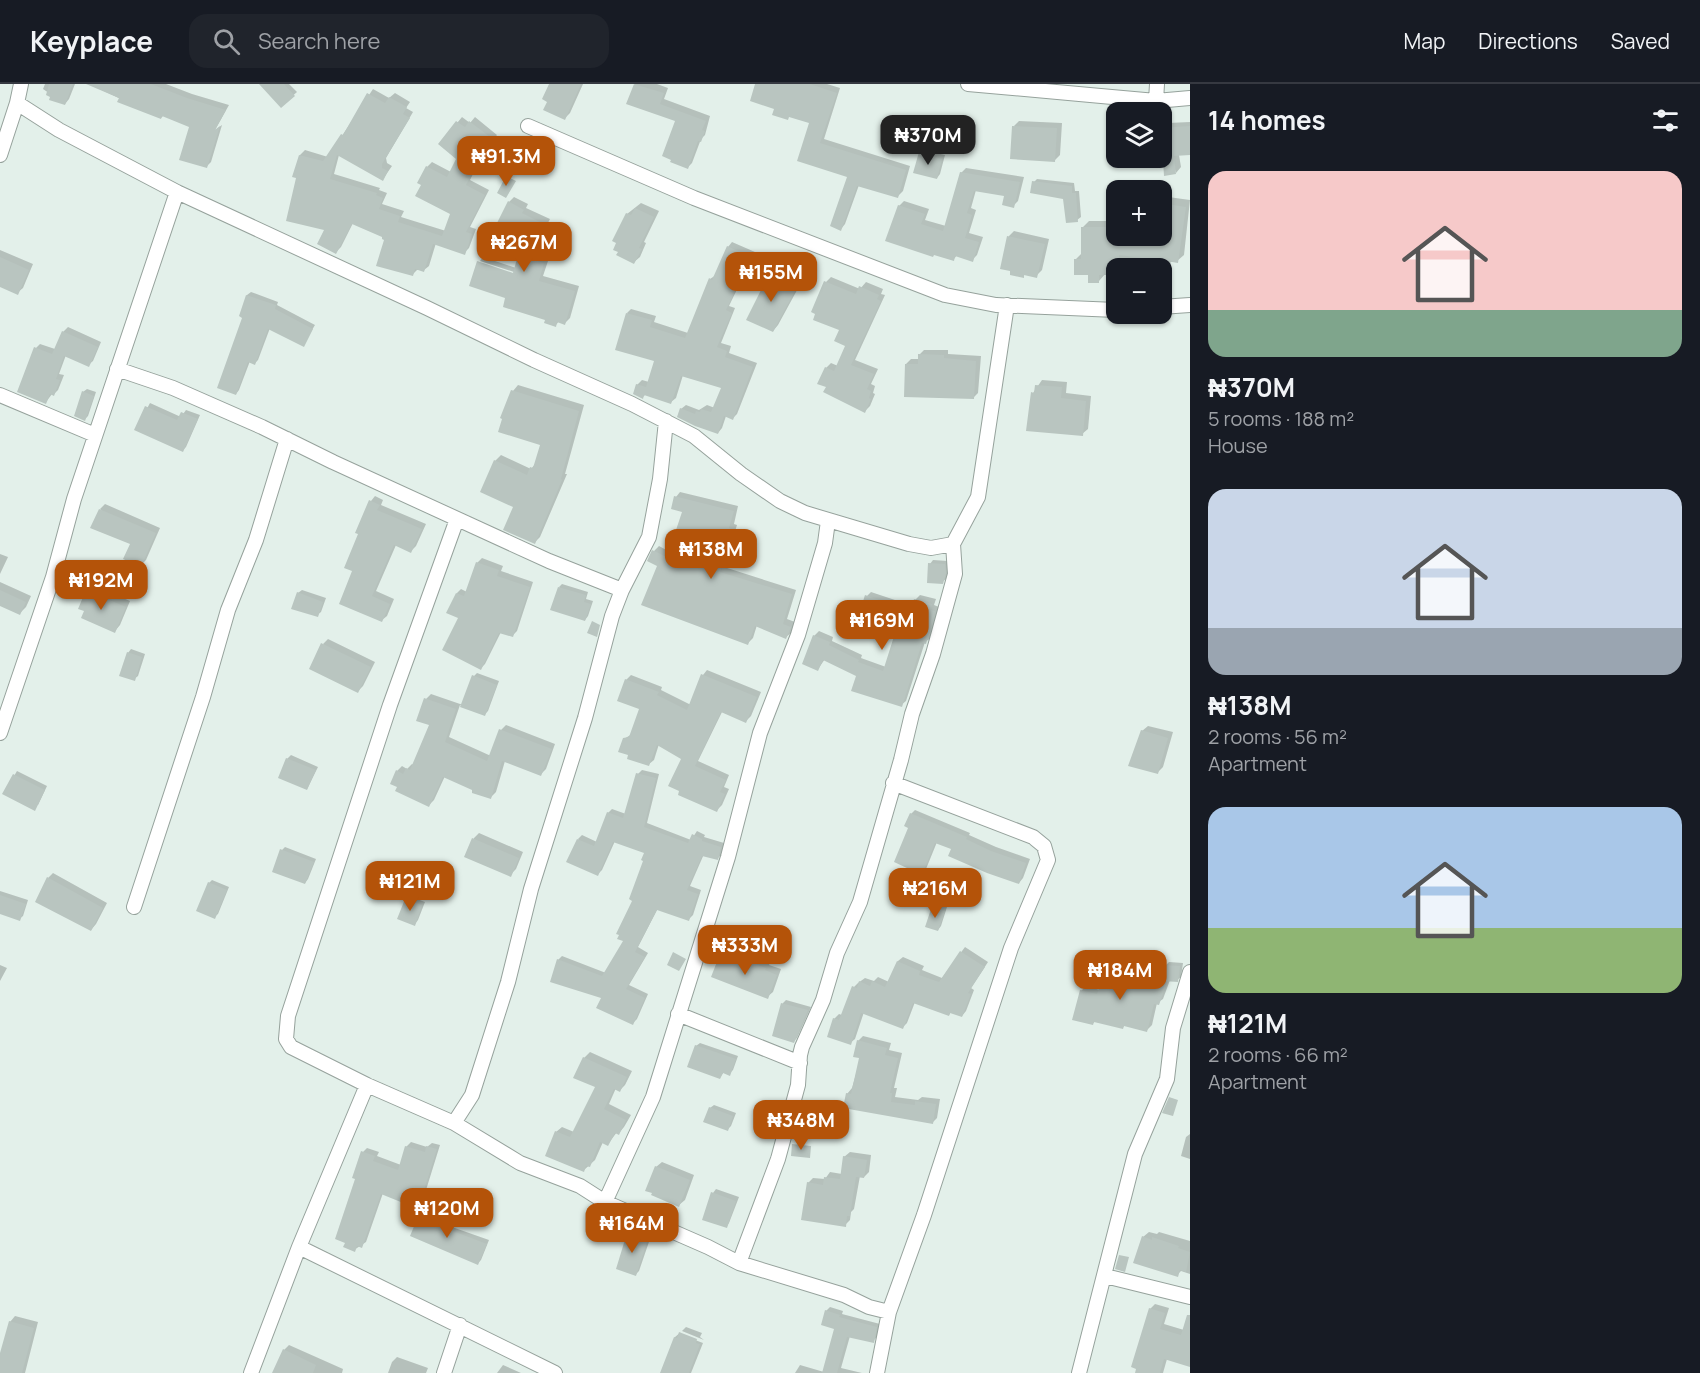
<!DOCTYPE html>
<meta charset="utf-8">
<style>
:root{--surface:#171b24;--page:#20242c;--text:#f1f3f6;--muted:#9ea1a6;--line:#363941;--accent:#b45309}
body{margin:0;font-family:Manrope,sans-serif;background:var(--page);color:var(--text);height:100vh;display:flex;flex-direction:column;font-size:22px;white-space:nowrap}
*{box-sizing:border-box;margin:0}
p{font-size:20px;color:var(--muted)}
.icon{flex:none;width:33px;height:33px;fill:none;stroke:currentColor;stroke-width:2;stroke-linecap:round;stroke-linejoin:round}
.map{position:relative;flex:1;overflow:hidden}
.sheet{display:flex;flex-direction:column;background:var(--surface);width:510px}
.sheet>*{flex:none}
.buttons{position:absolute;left:1106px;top:18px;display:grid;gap:12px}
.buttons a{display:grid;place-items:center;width:66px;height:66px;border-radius:12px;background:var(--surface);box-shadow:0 2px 4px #0004;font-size:30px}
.price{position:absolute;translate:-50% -51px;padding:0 14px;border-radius:12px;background:var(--accent);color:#fff;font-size:20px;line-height:39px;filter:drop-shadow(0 2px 3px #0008)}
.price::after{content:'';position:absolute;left:50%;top:36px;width:18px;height:14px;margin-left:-9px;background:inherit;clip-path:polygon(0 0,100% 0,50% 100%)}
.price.active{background:#222;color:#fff}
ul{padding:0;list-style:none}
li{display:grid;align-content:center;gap:12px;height:318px;padding:0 18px}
li span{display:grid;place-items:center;height:186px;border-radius:18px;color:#555}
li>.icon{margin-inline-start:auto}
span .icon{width:108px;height:108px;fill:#fffc;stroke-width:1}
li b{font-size:26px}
h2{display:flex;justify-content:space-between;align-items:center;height:72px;padding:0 18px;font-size:26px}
header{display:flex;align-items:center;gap:36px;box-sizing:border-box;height:84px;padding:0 30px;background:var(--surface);border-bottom:2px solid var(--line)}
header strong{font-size:28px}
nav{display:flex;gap:33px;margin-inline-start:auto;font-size:21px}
.search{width:420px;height:54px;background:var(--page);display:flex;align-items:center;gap:15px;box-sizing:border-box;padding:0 21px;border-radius:18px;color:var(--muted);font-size:22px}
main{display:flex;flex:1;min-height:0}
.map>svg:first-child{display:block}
</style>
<header>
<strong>Keyplace</strong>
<div class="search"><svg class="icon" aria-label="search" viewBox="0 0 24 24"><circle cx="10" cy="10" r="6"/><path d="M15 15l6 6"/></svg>Search here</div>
<nav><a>Map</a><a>Directions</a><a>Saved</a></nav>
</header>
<main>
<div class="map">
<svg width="1190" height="1289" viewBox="0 0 1190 1289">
<rect width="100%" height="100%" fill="#e3f0ea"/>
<path fill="#0003" d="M45,0H75L69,15L65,20L43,5Z
M89,0H166L192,10L229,21L215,46L222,41L211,78L207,82L190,42L164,31L161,34Z
M267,0H289L297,8L281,22Z
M550,0H583L570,29L565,34L549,17Z
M635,0H657L668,4L664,15L710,32L705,51L701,55L692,79L687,84L677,36L628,19Z
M757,0H827L840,4L824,55L910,82L903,107L898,112L859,101L845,140L841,145L849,92L799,76L811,38L775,24Z
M373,5L389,14L395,9L410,18L406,24L413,28L386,74L387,79L392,82L383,95L339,71L334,90L380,104L379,106L387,109L382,120L404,127L401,133L446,147L452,129L423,101L427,83L432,78L451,88L458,74L440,60L462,33L470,39L475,33L497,51L468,88L473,90L470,96L489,106L470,143L476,145L469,164L464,169L436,159L429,182L424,186H417L412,191L384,152L353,139L341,163L336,168L298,93L294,92L300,71L305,66L328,73Z
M1019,37L1062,39L1060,71L1055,76L1014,42Z
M1190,38V70L1179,71L1181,83L1176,89L1162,44L1168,39Z
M923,66L945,71L940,90L937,94L920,69Z
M966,84L1024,93L1018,117L1013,122L1006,110L976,106L971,124L976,126L969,149L983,153L977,171L972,176L957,171L954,175L899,122L904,117L929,125L925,136L946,142L961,89Z
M1037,95L1074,99L1075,107H1079L1081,133L1077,136L1065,113L1034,98Z
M1161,112L1190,116L1184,171L1177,177H1172L1165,184L1145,181L1141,184H1116V189H1106L1099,197L1075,176L1082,169V144L1089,137H1116V152H1161Z
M514,113L528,120L526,124L550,135L532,169L549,174L543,192L579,202L570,234L565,239L559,237L556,241L546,238L547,235L504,222L507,213L471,201L479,177V180L519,193L520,190L480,177L483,173L516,184L523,160L495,146L509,118Z
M641,119L659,127L644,158L646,159L640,173L634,178L627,130Z
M1014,147L1049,155L1042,186L1036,192L1026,190L1023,192L1012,186L1001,184L1009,152Z
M732,158L755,168L729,222L735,224L721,259L731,262L729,269L757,279L737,330L733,334L726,332L722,344L718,349L681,325L686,321L699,326L707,321L715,324L723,303L683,291L676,314L671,318L646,310L642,314L637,301L642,296L649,298L656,276L627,229L631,225L656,232L654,238L688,249L710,195L716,191L728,163Z
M0,166L33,180L23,204L17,209L0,202Z
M776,185L802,197L778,241L773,247L748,235L770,190Z
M831,193L860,205L866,198L883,205L881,210L885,211L855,276L878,285L871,300L875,302L873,309L875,310L870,322L865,327L828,302L826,284L831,279L838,282L847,262L841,246L813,227L826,198Z
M251,208L278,218L277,221L315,241L303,261L270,244L258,276L255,279L250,277L239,306L236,310L244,233L241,231L247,211Z
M68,243L101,258L93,277L88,281L66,271L59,290L64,291L58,306L54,310H52L46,318L36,264L40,260L55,265L63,248Z
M924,266H948V270L981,272L978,309L973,314L906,280L911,275H919V271Z
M1042,296L1067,298L1066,309L1091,312L1088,345L1082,350L1033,309Z
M518,301L584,321L565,390H567L540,453L534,459L515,423L495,377L501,371L531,385L536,379L542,360L513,307Z
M87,305L96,308L88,332L85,335L83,308Z
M150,319L181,333L186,326L200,331L186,363L183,366L136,345Z
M680,408L738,422L734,440L737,441L724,483L796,506L787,535L795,538L791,549L786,553L757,541L753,554L748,559L658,481L654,467L659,462L670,468L684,427L676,413Z
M375,412L383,416L381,421L426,440L416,462L411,467L396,461L376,507L394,515L387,532L382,536L354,487L371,417Z
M105,420L160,444L146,476L141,481L132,460L100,425Z
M0,470L8,473L0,490Z
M482,474L503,482L501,487L533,498L517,547L512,552L501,548L485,580L480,585L460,534L457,509L461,505L467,508L477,479Z
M933,476L948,477L949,485L946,495L942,498L930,480Z
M0,498L31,512L26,523L20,529L0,521Z
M562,500L588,508L586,515L593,517L588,532L585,536L559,503Z
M93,501L130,517L120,541L115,547L86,527L87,507Z
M302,506L326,514L321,528L317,531L298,509Z
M871,508L913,522L915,516L920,511L936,515L934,521L939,523L931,554L925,558L906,617L901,621L858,591L825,575L818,585L814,552L819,547L833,553L832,557L862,571L861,574L886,583L898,545L867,512Z
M328,555L375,578L363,602L358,607L323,560Z
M131,565L145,570L138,592L134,595L128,569Z
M707,586L761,608L751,632L746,637L722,628L698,677L729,691L724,703L729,705L722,721L717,726L683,674L659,660L654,676L649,680L624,655L632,650L640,624L626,596L631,591L662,603L661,606L691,621L703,591Z
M477,589L499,597L488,627L485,630L460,621L449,653L491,672L501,646L506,641L555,660L546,685L541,690L505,677L496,708L491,713L445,692L434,716L429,721L397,687L402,682L407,685L412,680L414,681L431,640L426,615L431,610L463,621L474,592Z
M1148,642L1173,648L1163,683L1158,688L1142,647Z
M291,671L318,683L307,705L287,675Z
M642,686L659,690L647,739L691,756L697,747L705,751L704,753L724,759L721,771L717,775L704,770L690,802L701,806L693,831L689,835L658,824L638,863L648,869L629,901L648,910L637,935L633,939L558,876L562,872L606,889L625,857L646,768L615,757L602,786L598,790L578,755L582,751L597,758L608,729L612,725L626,730L638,690Z
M17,687L47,702L38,721L4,709Z
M915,726L970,749L969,751L996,763L1030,775L1023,794L1019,799L952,764L937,758L926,785L922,790L910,743L911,730Z
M479,749L523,768L516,785L510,791L466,772L474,754Z
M285,763L316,775L308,795L305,799L282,766Z
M53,789L107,819L96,840L91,846L48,794Z
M212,796L229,803L218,830L214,833L209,799Z
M0,807L28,816L23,832L19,835L0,829Z
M409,812L425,818L418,836L415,840L406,816Z
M937,820L947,823L941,842L938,846L933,823Z
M965,863L988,878L971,904L974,906L966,927L962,932L951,928L949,931L915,918L907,939L903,943L864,928L855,955L850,959L834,935L839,930L842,931L854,903L858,899L865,894L874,897L878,893L889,898L898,877L903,873L924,882L922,886L942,894Z
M726,865L738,870L740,867L770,879L769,881L781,885L773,908L767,913L721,871Z
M1113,877L1165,894L1166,881L1169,878L1183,879L1181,893L1177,896H1170L1163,915L1157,919L1152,941L1147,946L1125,941L1123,943L1096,937L1093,939L1081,907L1086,902L1100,906L1108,882Z
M0,881L7,884L0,897Z
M786,916L811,923L797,954L794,957L774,951L783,919Z
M863,952L891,959L889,966L902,969L894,1004H897L895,1013L918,1016L922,1013L940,1015L937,1034L932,1039L847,1010L852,1004L861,973L858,957Z
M700,959L738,972L733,986L729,990L724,988L720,993L696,962Z
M590,968L632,987L625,1001L620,1006L616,1004L609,1020L631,1031L624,1043L619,1049L617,1048L608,1060L603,1058L595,1076L584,1086L556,1048L562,1043L574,1048L597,1002L584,974Z
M714,1021L736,1029L731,1042L727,1046L710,1024Z
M1190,1050V1075L1181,1072L1186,1053Z
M411,1058L427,1063L432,1059L440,1061L422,1119L418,1123L383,1109L366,1158L354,1166L357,1094L363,1068L367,1064L379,1068L377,1072L401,1081L406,1063Z
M850,1068L871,1071L869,1088L864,1093L860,1092L854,1125L851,1128L850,1136L845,1141L808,1099L813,1094L825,1095L830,1088L842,1090L844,1073Z
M662,1078L694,1091L685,1116L679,1121L656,1083Z
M716,1105L739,1113L729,1139L726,1143L713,1109Z
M425,1125L455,1137L452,1143L489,1156L481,1176L478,1179L412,1152L422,1129Z
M632,1146L651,1152L639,1187L636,1190L618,1184L629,1149Z
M1149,1148L1157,1150L1159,1148L1190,1157V1190L1181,1187L1177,1191L1143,1153Z
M1155,1220L1169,1224L1164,1240L1184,1246L1190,1237L1167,1275L1163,1289H1137L1150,1225Z
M830,1223L843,1227L842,1230L880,1240L877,1253L873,1257L850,1252L841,1284L862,1289H795L800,1281L824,1288L836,1244L826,1227Z
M15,1232L38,1238L25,1289H0V1275L10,1238Z
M686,1243L702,1249L700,1253L704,1256L682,1247Z
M681,1248L679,1250L703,1259L691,1289H661L675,1253Z
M289,1261L343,1285L342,1289H273L284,1266Z
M397,1273L428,1284L426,1289H388L392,1278Z
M503,1281L521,1289H497Z"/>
<path fill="#b9c5c0" d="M49,0H73L65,21L49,16L50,13L46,11Z
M86,0H151L187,14L226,26L215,46L220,42L207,84L179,76L189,43L162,32L161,35L117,18L119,14Z
M259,0H284L295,12L281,24Z
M549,0H581L565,36L543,26L547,18L542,15Z
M634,0L664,9L660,20L706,37L702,46L705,47L701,58L698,57L688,85L670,78L671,76L662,72L675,37L626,20Z
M755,0H810L837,9L820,59L906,86L898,114L857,102L841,147L830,142L847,93L797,77L809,39L789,33L788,36L772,31L774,25L750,17Z
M367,9L385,19L389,13L407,23L403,30L410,34L382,80V84L388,87L383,97L337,71L330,95L377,109L376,111L383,114L379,125L400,132L398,138L442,152L450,130L415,112L421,101L417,99L426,82L447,93L456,75L438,60L456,37L465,43L469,37L494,56L465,93L469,95L466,101L485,111L466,148L472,150L465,171L433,160L424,188L415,185L413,192L376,182L384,156L382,155V153L352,140L336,170L317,160L324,146L286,137L296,94L292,93L299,71L323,77L341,50L343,51Z
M1012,42L1057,44L1055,78L1010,75Z
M1190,42V71L1174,72L1176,90L1164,92L1161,44Z
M919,68L942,75L937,95L913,89Z
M960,88L1020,98L1014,124L1002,121L1004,112L974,107L967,129L972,131L965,154L979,158L973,178L955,172L954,177L934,171L933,173L885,157L898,121L925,130L921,140L943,147Z
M506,92L516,97L506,114L497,109Z
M1032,97L1072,102V109H1076L1078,138L1066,139L1063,115L1030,109Z
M508,117L524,126L522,129L546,141L529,174L544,179L539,197L575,207L565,241L557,238L556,243L544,239L545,236L503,223L505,214L469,202L477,177L513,189L521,161L493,147Z
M1161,119L1186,123L1178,179L1166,177L1165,185L1148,183L1149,175L1119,171V184L1110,185V191H1099V199H1088V191H1074V175H1081V143H1116V152H1161Z
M635,124L654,133L639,164L642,165L634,180L616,171L618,168L613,166L616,159L612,157L626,129L631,131Z
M1007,152L1045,160L1037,194L1024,191V194L1010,191V187L1000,185Z
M727,162L752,173L726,226L732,229L717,263L727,267L725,273L753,283L733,336L724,332L718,350L695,342L677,333L680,324L695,330L696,327L700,328L701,325L711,328L721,304L681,292L671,320L644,311L643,315L633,310L636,300L646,303L654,277L615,266L626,229L652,236L650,243L685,254L709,194L712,196Z
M0,173L29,186L18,211L0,203Z
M769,190L797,203L773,248L746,236Z
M824,197L856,210L859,202L879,211L877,215L881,217L851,281L874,290L867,305L871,307L869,314L871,315L865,329L823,308L826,303L817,300L825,283L834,287L845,262L834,257L839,246L813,236L815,230L811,228Z
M246,211L276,221L275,225L313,245L304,263L268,245L255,281L248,278L236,311L217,304L242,234L239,232Z
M62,247L98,263L89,283L64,272L56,295L60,296L54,312L50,310L46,320L17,308L34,263L52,270Z
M918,270L944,271V274L976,277L974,315L904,313L905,280H918Z
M1035,301L1062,303L1061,314L1086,317L1083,352L1026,347L1031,308L1034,309Z
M511,306L579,327L561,395L562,396L535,460L503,446L513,423L480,408L494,376L527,391L530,383L533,384L540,361L498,348L502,335L500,334Z
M82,307L94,312L85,337L74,332Z
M145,322L177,336L181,328L198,335L183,368L134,346Z
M674,412L734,427L729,444L733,446L720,488L792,510L783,540L791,543L786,555L755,542L748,561L641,521L657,482L647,477L652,466L667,473L682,428L671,425Z
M369,416L380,421L377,426L422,445L411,469L394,461L372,512L390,520L382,538L339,520L352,487L344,484L358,450L355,449Z
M99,425L156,449L141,483L123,475L130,460L90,444Z
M476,478L499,486L497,492L530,503L513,553L499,549L481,586L442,566L458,534L446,529L456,509L464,512Z
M928,479L945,480L946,489L943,500L927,499Z
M558,503L586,511L584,518L591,520L585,537L550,526Z
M0,506L26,518L20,531L0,522Z
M86,506L126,523L115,549L81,534L84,527L78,525Z
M297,508L323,518L318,533L291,525Z
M865,511L910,527L914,515L932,520L931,526L935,527L926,560L922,559L902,623L851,607L856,592L823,576L818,587L802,580L813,551L830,558L829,561L859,576L858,578L883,587L896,546L858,533Z
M592,537L600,541L597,553L587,549Z
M321,559L371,583L358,609L309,585Z
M127,568L142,573L135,597L119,592Z
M701,590L757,613L746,639L721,628L695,682L726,696L720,708L725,710L717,728L678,711L679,707L668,702L681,675L657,661L649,682L627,675L628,671L618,668L623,654L629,653L639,625L617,617L625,595L659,608L657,611L687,626Z
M472,591L497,601L485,632L460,623Z
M424,614L456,625L445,658L487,677L499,645L552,665L541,692L502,677L491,715L472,709V706L443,693L429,723L395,707L397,703L390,700L396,686L403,690L406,684L410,686L429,641L416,637Z
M1141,646L1168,654L1158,690L1128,682Z
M286,674L316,686L307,706L278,694Z
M636,689L656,694L644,743L688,759L692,750L702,755V757L721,763L718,776L702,772L687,806L698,810L689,837L657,826L635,868L645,873L626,905L645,914L633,941L596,924L601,914L550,898L557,875L602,892L623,857L617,855L619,851L616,850L632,817L629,815L643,777L641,776L644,769L613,758L598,792L566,778L577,755L594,762L607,728L623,734Z
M13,690L45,706L35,727L2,710Z
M910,729L967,753L966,755L991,767L1026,779L1019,800L987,789L948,772L951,765L935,759L922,791L894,778L908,744L904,742Z
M472,754L519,774L511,793L464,773Z
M280,765L314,778L305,800L272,788Z
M47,793L103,824L91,847L35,818Z
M208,798L227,806L215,835L196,827Z
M0,811L26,820L20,837L0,830Z
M405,815L422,821L415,842L397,835Z
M932,822L945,827L938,847L925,843Z
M960,867L985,883L968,909L971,910L962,933L950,929L949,932L913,919L903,945L861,929L851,961L827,953L833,934L839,936L852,902L857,904L859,897L870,902L872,897L885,903L897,877L920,887L919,891L939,898Z
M673,868L686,875L679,887L667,881Z
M720,870L732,875L734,872L766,884L765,886L777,891L768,915L711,893Z
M1107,881L1166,901L1159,921L1154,920L1147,948L1124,942L1123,945L1094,938L1093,941L1072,936L1080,906L1097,910Z
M1164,881L1180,882L1178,898L1163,897Z
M781,919L808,926L794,959L772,952Z
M857,956L887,964L885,971L898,974L890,1009H892L891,1018L915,1021V1017L936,1020L933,1040L843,1024L846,1009L851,1010L859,974L853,973Z
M695,961L736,975L730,992L723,989L720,995L687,983Z
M583,973L627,993L620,1008L614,1005L604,1025L626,1036L619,1051L615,1049L608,1062L600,1058L590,1083L586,1082L584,1088L545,1072L555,1047L570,1053L595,1003L573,994Z
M1169,1013L1178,1016L1173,1032L1162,1029Z
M709,1023L733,1032L728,1047L703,1038Z
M792,1060L811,1062L810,1074L791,1072Z
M405,1062L425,1068L426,1062L437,1065L418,1125L381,1110L362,1164L357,1162L355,1168L343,1163L345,1159L335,1155L355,1095L352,1094L361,1067L375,1072L373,1077L398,1086Z
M843,1072L867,1076L864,1094L856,1093L850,1132H847L846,1143L801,1136L807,1098L823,1101L824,1093L840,1095Z
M655,1082L690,1096L679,1123L651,1111L652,1109L645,1107Z
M711,1108L736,1117L727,1144L702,1136Z
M420,1128L452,1141L450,1146L487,1160L478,1181L410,1152Z
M627,1149L648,1155L636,1192L616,1185Z
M1142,1152L1152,1156V1153L1179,1162L1178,1164L1190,1168L1186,1188L1180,1186L1178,1193L1133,1179Z
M1119,1171L1129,1173L1125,1188L1115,1185Z
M1149,1224L1165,1229L1160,1245L1181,1251L1187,1231H1190V1283L1164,1275L1160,1289H1135L1136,1285L1131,1283Z
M825,1226L840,1231L839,1233L877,1243L874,1259L847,1253L837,1289H822L834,1245L821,1241Z
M9,1237L34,1244L22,1289H0V1269Z
M679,1248L697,1255L696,1259L700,1260L689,1289H660L674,1253L677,1254Z
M283,1265L316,1281L313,1289H272Z"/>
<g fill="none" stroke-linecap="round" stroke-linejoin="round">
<defs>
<path id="street" d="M968,0L1156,17L1190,14
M1156,17L1157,0
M17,19L59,46L177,108L427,224L534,276L632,320L694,352L741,390L780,417L805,429L909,460L931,464L953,460L978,413L1007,221
M528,42L694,114L945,211L996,221L1116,226
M0,71L17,19L21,0
M1161,223L1190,221
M117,285L173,304L262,343L333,378L549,477L622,506
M0,311L95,351
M457,435L390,621L288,932L286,955L291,963L367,1001L454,1039L520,1079L580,1102L605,1118L708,1163L739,1179L844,1211L869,1223L889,1228
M0,649L53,493L74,415L177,108
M134,823L203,613L228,526L256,456L287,355
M678,930L800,979
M454,1039L472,1011L508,898L531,805L585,634L612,532L622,506L649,453L660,395L666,337
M605,1118L653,1013L728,773L760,649L798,551L825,459L828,437
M299,1163L555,1289
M739,1179L778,1075L798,1001L800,971L802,963L823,916L837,869L860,818L901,676L912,630L933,570L955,490L953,460
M1105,1192L1190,1213
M251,1289L299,1163L367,1001
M444,1289L460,1241
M877,1289L889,1228L924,1131L1011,864L1048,776L1044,762L1033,753L893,699
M1079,1289L1135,1070L1167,995L1173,944L1190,888"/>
</defs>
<use href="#street" stroke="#96a29c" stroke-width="16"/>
<use href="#street" stroke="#fff" stroke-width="14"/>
</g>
</svg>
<div class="buttons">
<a><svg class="icon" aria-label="layers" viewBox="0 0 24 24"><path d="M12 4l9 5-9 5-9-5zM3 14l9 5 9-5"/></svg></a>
<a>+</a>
<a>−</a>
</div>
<b class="price active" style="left:928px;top:82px">₦370M</b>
<b class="price" style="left:506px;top:103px">₦91.3M</b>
<b class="price" style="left:524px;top:189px">₦267M</b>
<b class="price" style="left:771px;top:219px">₦155M</b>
<b class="price" style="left:711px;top:496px">₦138M</b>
<b class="price" style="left:101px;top:527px">₦192M</b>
<b class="price" style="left:882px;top:567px">₦169M</b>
<b class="price" style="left:410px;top:828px">₦121M</b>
<b class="price" style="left:935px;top:835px">₦216M</b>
<b class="price" style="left:745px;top:892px">₦333M</b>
<b class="price" style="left:1120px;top:917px">₦184M</b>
<b class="price" style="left:801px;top:1067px">₦348M</b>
<b class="price" style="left:447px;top:1155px">₦120M</b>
<b class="price" style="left:632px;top:1170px">₦164M</b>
</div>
<section class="sheet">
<h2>14 homes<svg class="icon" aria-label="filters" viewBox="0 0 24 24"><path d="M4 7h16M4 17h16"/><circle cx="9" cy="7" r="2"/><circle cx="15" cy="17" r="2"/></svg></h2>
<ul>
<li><span style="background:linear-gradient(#f6c9c9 75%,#7fa58c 0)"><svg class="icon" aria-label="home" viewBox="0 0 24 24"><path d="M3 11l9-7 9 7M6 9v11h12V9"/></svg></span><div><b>₦370M</b><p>5 rooms · 188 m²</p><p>House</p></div></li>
<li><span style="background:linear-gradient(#c9d6e8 75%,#9aa5b1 0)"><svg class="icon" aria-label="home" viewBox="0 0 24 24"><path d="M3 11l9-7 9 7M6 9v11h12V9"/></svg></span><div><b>₦138M</b><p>2 rooms · 56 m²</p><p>Apartment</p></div></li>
<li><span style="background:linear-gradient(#a9c7e8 65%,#8fb573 0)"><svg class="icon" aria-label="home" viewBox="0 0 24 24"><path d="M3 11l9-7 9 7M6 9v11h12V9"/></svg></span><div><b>₦121M</b><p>2 rooms · 66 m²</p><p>Apartment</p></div></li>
</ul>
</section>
</main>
